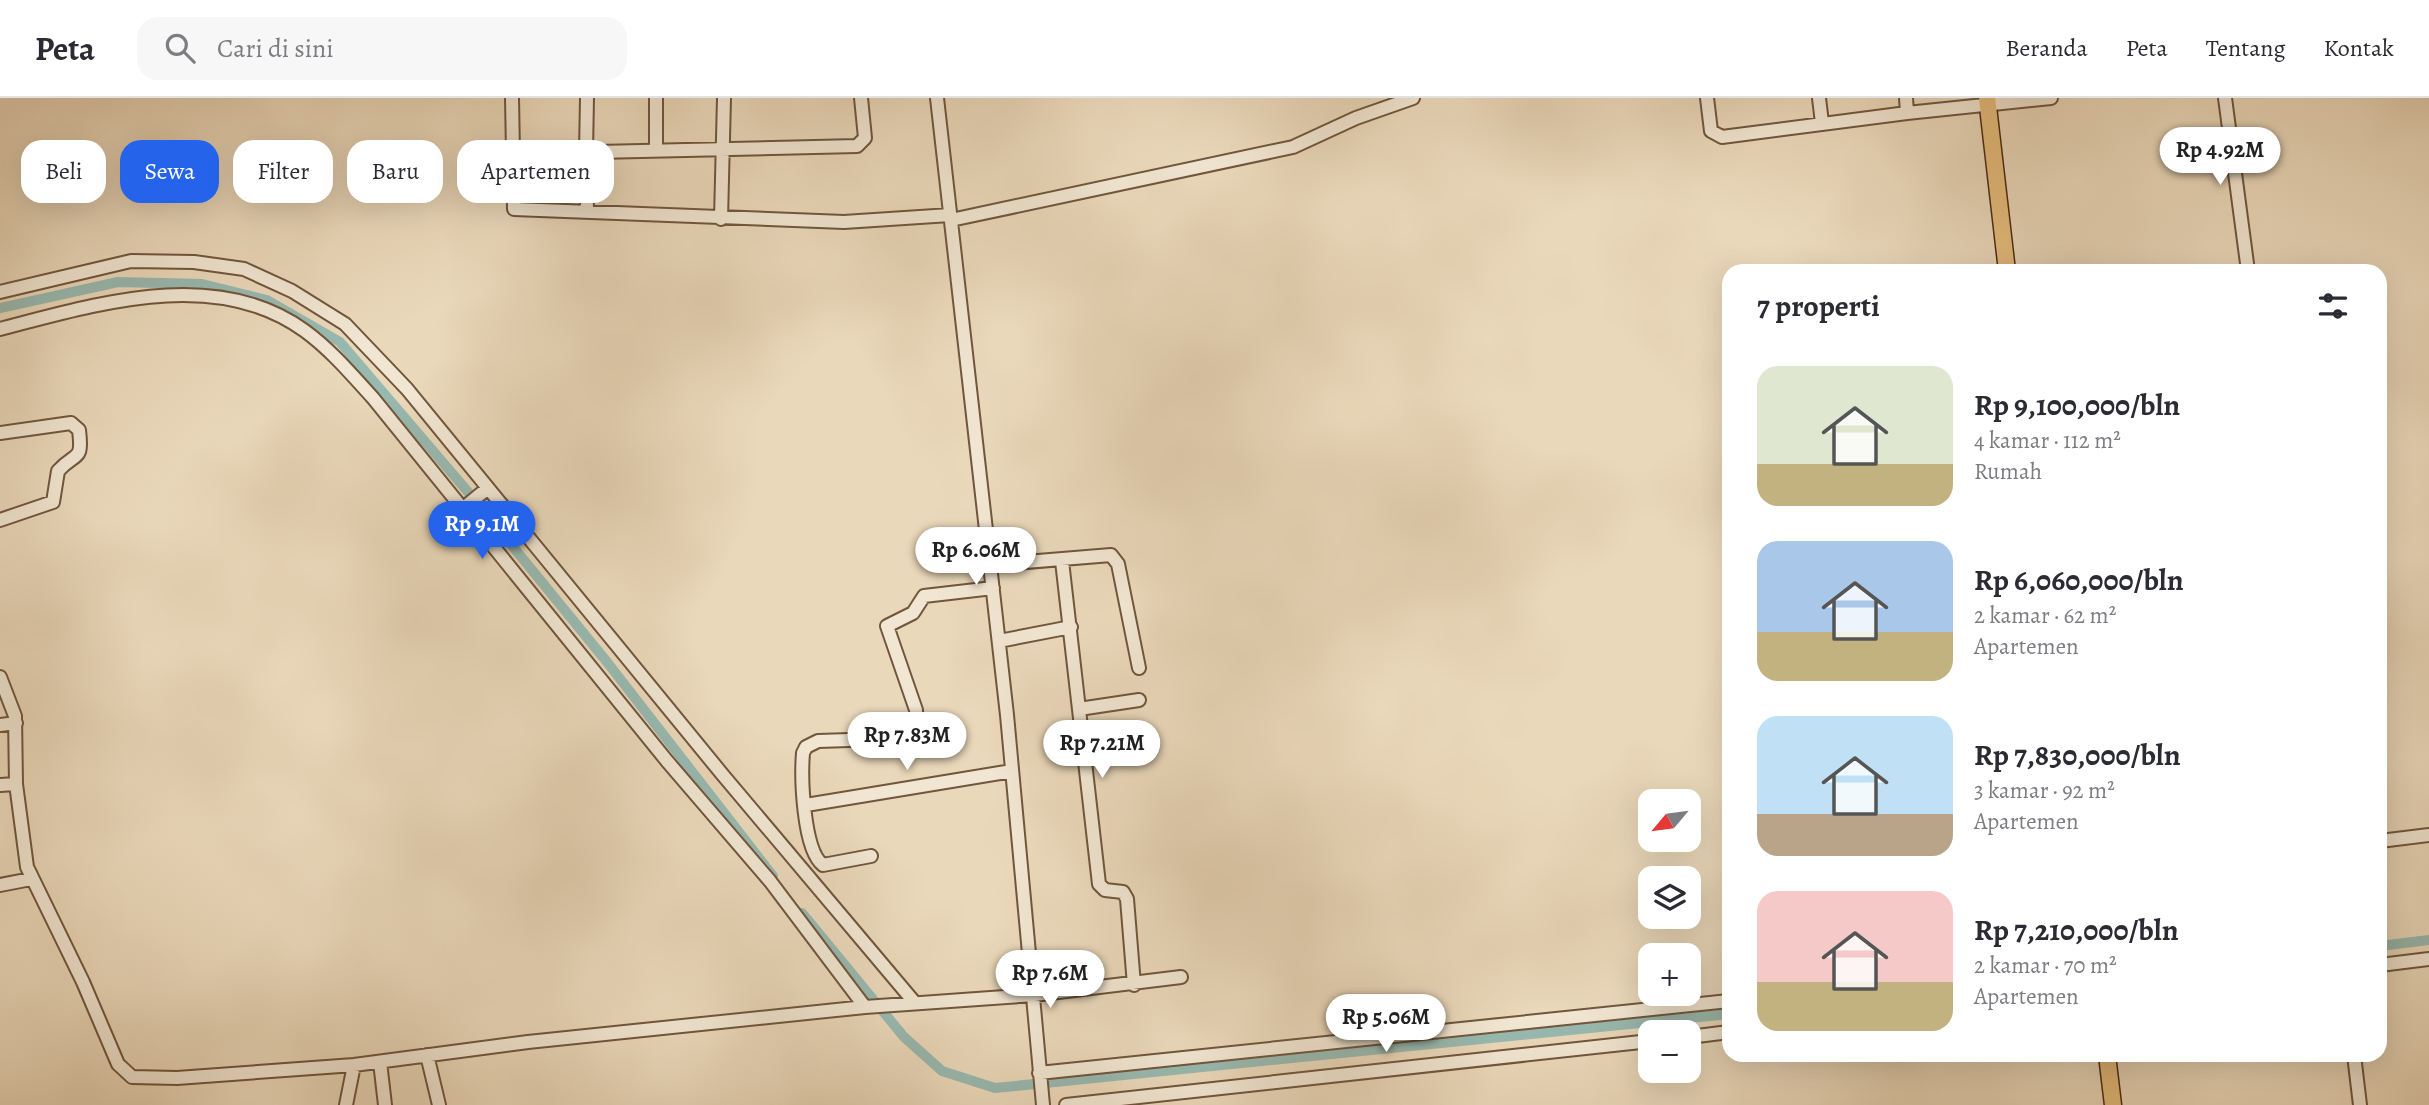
<!DOCTYPE html>
<html lang="id">
<meta charset="utf-8">
<style>
:root{--surface:#fff;--page:#f7f7f7;--text:#2b2b33;--muted:#7c7c81;--line:#e1e1e2;--accent:#2563eb}
body{margin:0;font-family:Alegreya,serif;background:var(--page);color:var(--text);height:100vh;display:flex;flex-direction:column;font-size:26px;white-space:nowrap}
*{box-sizing:border-box;margin:0}
p{font-size:23px;color:var(--muted)}
.icon{flex:none;width:38px;height:38px;fill:none;stroke:currentColor;stroke-width:2;stroke-linecap:round;stroke-linejoin:round}
.map{position:relative;flex:1;overflow:hidden}
.details{position:absolute;left:1722px;top:166px;width:665px;height:798px;display:flex;flex-direction:column;background:var(--surface);border-radius:21px;box-shadow:0 7px 28px #0002}
.details>*{flex:none}
.hud{position:absolute;left:21px;top:42px;width:665px;height:63px;display:flex;gap:14px}
.needle{width:46px;rotate:241deg}
.buttons{position:absolute;left:1638px;top:691px;display:grid;gap:14px}
.buttons a{display:grid;place-items:center;width:63px;height:63px;border-radius:14px;background:var(--surface);box-shadow:0 7px 28px #0002;font-size:35px}
.price{position:absolute;translate:-50% -60px;padding:0 16px;border-radius:24px;background:#fff;color:#222;font-size:23px;line-height:46px;filter:drop-shadow(0 2px 4px #0008)}
.price::after{content:'';position:absolute;left:50%;top:42px;width:21px;height:16px;margin-left:-10px;background:inherit;clip-path:polygon(0 0,100% 0,50% 100%)}
.price.current{background:var(--accent);color:#fff}
ul{padding:0;list-style:none}
li{display:flex;align-items:center;gap:21px;height:175px;padding:0 35px}
li span{display:grid;place-items:center;flex:none;width:196px;height:140px;border-radius:21px;color:#555}
li>.icon{margin-inline-start:auto}
span .icon{width:84px;height:84px;fill:#fffc;stroke-width:1}
li b{font-size:30px}
h2{display:flex;justify-content:space-between;align-items:center;height:84px;padding:0 35px;font-size:30px}
.tag{padding:0 24px;border-radius:21px;background:var(--surface);box-shadow:0 7px 28px #0002;font-size:24px;line-height:63px}
.tag.current{background:var(--accent);color:#fff}
header{display:flex;align-items:center;gap:42px;box-sizing:border-box;height:98px;padding:0 35px;background:var(--surface);border-bottom:2px solid var(--line)}
header strong{font-size:33px}
nav{display:flex;gap:38px;margin-inline-start:auto;font-size:24px}
.search{width:490px;height:63px;background:var(--page);display:flex;align-items:center;gap:18px;box-sizing:border-box;padding:0 24px;border-radius:21px;color:var(--muted);font-size:26px}
.map>svg:first-child{display:block}
</style>
<header>
<strong>Peta</strong>
<div class="search"><svg class="icon" aria-label="search" viewBox="0 0 24 24"><circle cx="10" cy="10" r="6"/><path d="M15 15l6 6"/></svg>Cari di sini</div>
<nav><a>Beranda</a><a>Peta</a><a>Tentang</a><a>Kontak</a></nav>
</header>
<div class="map">
<svg width="2429" height="1007" viewBox="0 0 2429 1007">
<rect width="100%" height="100%" fill="#ead8ba"/>
<filter id="stains"><feTurbulence type="fractalNoise" baseFrequency=".00286" numOctaves="4"/><feColorMatrix values="0 0 0 0 .2 0 0 0 0 .09 0 0 0 0 .02 0 0 0 .5 -.17"/></filter>
<radialGradient id="worn" r=".72"><stop offset=".6" stop-color="#630" stop-opacity="0"/><stop offset="1" stop-color="#630" stop-opacity=".3"/></radialGradient>
<g fill="none" stroke-linecap="round" stroke-linejoin="round">
<path stroke="#98b9b0" stroke-width="10" d="M0,210L118,184L202,186L267,202L340,244L474,401L607,564L773,778
M802,815L904,939L942,973L995,990L1729,916
M2380,848L2429,842"/>
<defs>
<path id="minor" d="M512,0L514,111L844,124L950,117
M587,0L586,54H597L857,48L865,40L861,0
M937,0L1007,617L1043,1007
M1707,0L1711,33L1722,39L1907,15L2051,0
M1819,0L1822,25
M1906,0L1907,15
M2225,0L2248,173
M656,53V0
M586,54L587,114
M721,121L724,0
M951,122L1293,49L1356,20L1413,0
M0,194L131,163L194,164L244,171L292,193L345,226L407,291L722,676L915,905
M0,231C97,206 216,168 305,233C331,252 352,277 373,300L667,663L770,783L865,909
M0,335L71,325L79,332C83,365 76,353 58,373L53,404L0,422
M461,412L488,390
M1062,463L1099,786L1105,792L1123,794L1127,801L1134,887
M990,467L1111,457L1118,466L1139,570
M999,543L1071,529
M0,579L15,618L16,686L27,769L83,884L118,966L132,979L177,980L354,967L528,944L865,909L1034,897L1181,879
M1079,611L1139,602
M0,627L16,625
M0,687L16,686
M806,707L1012,673
M2380,743L2429,737
M871,758L823,767C803,752 801,679 803,655L806,649L818,643L881,641L916,633V612L887,528L913,515L924,498L993,490
M0,787L31,781
M2380,867L2429,861
M1689,939L1729,934
M427,957L439,1007
M2354,957L2360,1007
M380,964L385,1007
M1039,975L1729,903
M346,1007L354,967
M1066,1007L1650,943"/>
<path id="major" d="M1987,0L2007,173
M2107,957L2113,1007"/>
</defs>
<use href="#minor" stroke="#71563d" stroke-width="16"/>
<use href="#major" stroke="#492a13" stroke-width="19"/>
<use href="#minor" stroke="#f1e6d2" stroke-width="12"/>
<use href="#major" stroke="#e5bc7d" stroke-width="16"/>
</g>
<rect width="100%" height="100%" filter="url(#stains)"/>
<rect width="100%" height="100%" fill="url(#worn)"/>
</svg>
<div class="buttons">
<a><svg class="needle" viewBox="-14 -14 28 28"><path d="M0-13l5 13h-10z" fill="#e53935"/><path d="M0 13l5-13h-10z" fill="#7c7c81"/></svg></a>
<a><svg class="icon" aria-label="layers" viewBox="0 0 24 24"><path d="M12 4l9 5-9 5-9-5zM3 14l9 5 9-5"/></svg></a>
<a>+</a>
<a>−</a>
</div>
<b class="price" style="left:2220px;top:89px">Rp 4.92M</b>
<b class="price current" style="left:482px;top:463px">Rp 9.1M</b>
<b class="price" style="left:976px;top:489px">Rp 6.06M</b>
<b class="price" style="left:907px;top:674px">Rp 7.83M</b>
<b class="price" style="left:1102px;top:682px">Rp 7.21M</b>
<b class="price" style="left:1050px;top:912px">Rp 7.6M</b>
<b class="price" style="left:1386px;top:956px">Rp 5.06M</b>
<div class="hud">
<a class="tag">Beli</a>
<a class="tag current">Sewa</a>
<a class="tag">Filter</a>
<a class="tag">Baru</a>
<a class="tag">Apartemen</a>
</div>
<section class="details">
<h2>7 properti<svg class="icon" aria-label="filters" viewBox="0 0 24 24"><path d="M4 7h16M4 17h16"/><circle cx="9" cy="7" r="2"/><circle cx="15" cy="17" r="2"/></svg></h2>
<ul>
<li><span style="background:linear-gradient(#dfe7d0 70%,#c2b280 0)"><svg class="icon" aria-label="home" viewBox="0 0 24 24"><path d="M3 11l9-7 9 7M6 9v11h12V9"/></svg></span><div><b>Rp 9,100,000/bln</b><p>4 kamar · 112 m²</p><p>Rumah</p></div></li>
<li><span style="background:linear-gradient(#a9c7e8 65%,#c2b280 0)"><svg class="icon" aria-label="home" viewBox="0 0 24 24"><path d="M3 11l9-7 9 7M6 9v11h12V9"/></svg></span><div><b>Rp 6,060,000/bln</b><p>2 kamar · 62 m²</p><p>Apartemen</p></div></li>
<li><span style="background:linear-gradient(#bfe0f5 70%,#b9a48a 0)"><svg class="icon" aria-label="home" viewBox="0 0 24 24"><path d="M3 11l9-7 9 7M6 9v11h12V9"/></svg></span><div><b>Rp 7,830,000/bln</b><p>3 kamar · 92 m²</p><p>Apartemen</p></div></li>
<li><span style="background:linear-gradient(#f6c9c9 65%,#c2b280 0)"><svg class="icon" aria-label="home" viewBox="0 0 24 24"><path d="M3 11l9-7 9 7M6 9v11h12V9"/></svg></span><div><b>Rp 7,210,000/bln</b><p>2 kamar · 70 m²</p><p>Apartemen</p></div></li>
</ul>
</section>
</div>
